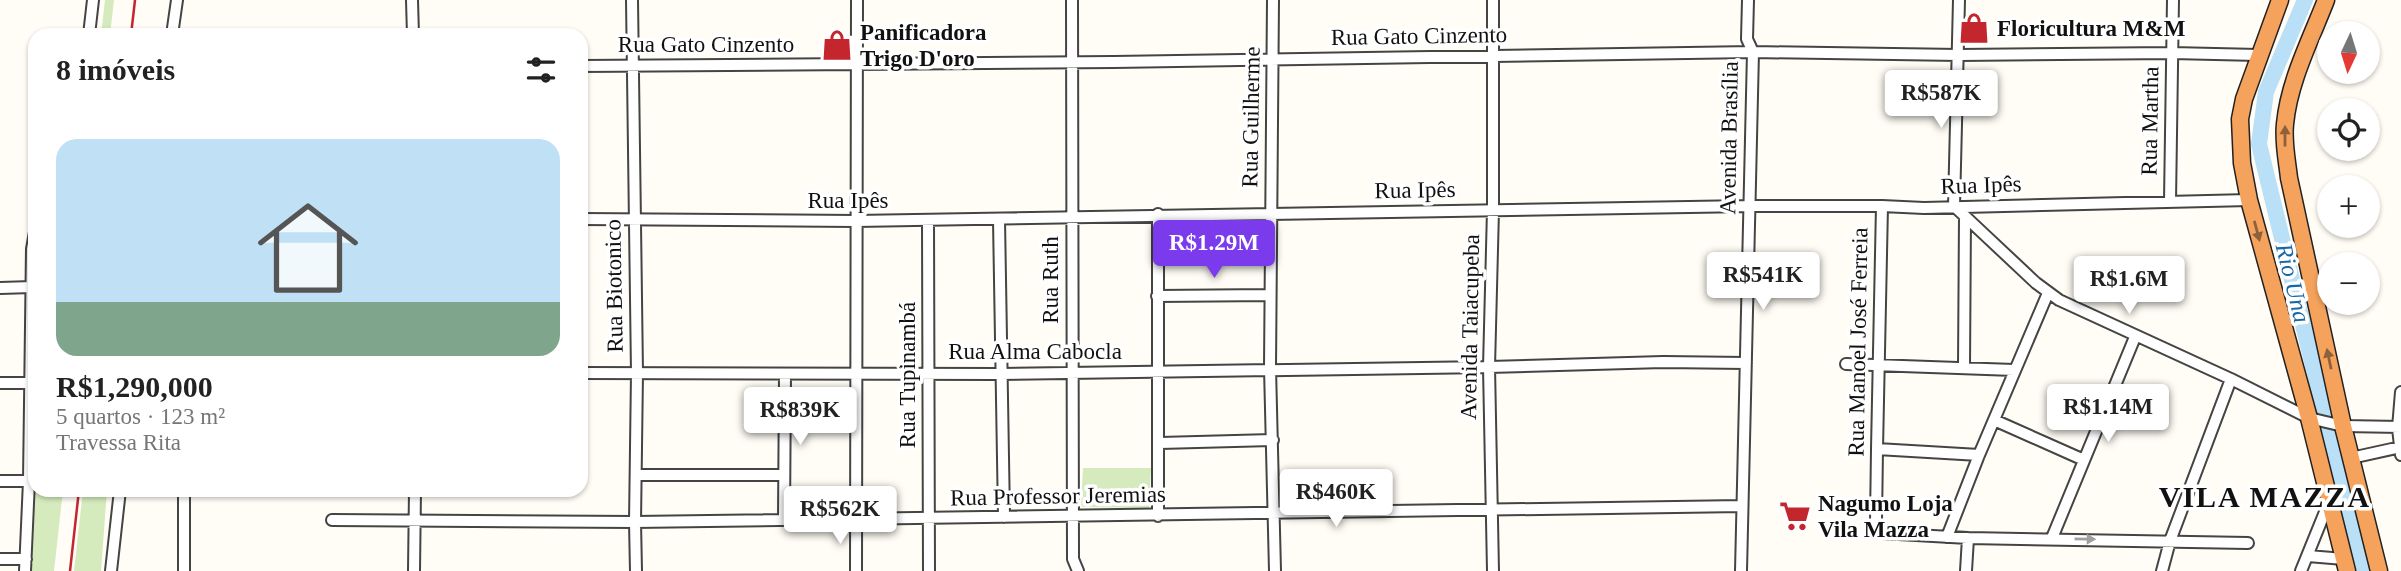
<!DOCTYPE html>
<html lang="pt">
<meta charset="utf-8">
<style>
:root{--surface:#fff;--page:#f6f6f6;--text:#222;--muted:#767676;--accent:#7c3aed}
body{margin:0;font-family:"Times New Roman",serif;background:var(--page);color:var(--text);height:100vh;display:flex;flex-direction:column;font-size:26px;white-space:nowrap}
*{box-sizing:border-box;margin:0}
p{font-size:23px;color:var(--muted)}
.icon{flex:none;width:38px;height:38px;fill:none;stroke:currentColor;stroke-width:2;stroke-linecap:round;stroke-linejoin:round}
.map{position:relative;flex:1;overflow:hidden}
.sheet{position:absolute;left:28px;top:28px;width:560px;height:469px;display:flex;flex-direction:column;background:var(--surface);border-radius:21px;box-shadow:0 2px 5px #0004}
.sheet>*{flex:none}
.needle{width:46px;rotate:184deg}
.fabs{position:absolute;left:2317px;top:21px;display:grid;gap:14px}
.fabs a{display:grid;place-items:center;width:63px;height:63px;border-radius:50%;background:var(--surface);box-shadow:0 2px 5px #0004;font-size:35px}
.price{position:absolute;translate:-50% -60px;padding:0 16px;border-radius:7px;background:#fff;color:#222;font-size:23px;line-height:46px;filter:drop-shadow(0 2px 4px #0008)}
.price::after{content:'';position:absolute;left:50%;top:42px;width:21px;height:16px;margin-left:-10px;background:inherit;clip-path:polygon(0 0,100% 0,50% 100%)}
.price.active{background:var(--accent);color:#fff}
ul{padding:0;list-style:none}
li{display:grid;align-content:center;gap:14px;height:371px;padding:0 28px}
li span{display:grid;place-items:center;height:217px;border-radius:21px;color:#555}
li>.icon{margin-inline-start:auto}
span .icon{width:126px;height:126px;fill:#fffc;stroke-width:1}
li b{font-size:30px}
h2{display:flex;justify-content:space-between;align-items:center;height:84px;padding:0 28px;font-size:30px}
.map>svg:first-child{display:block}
</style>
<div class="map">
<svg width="2401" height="571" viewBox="0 0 2401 571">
<rect width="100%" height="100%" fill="#fffdf5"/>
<path fill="#d5ebbd" d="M105,0H114L110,35H101Z
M1083,468H1151L1149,508L1083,507L1081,505Z
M35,489L63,490L54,571H30Z
M83,490H107L101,571H74Z"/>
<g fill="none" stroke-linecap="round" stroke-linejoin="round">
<path stroke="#b9e0f7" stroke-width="16" d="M2305,0L2266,92L2259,144L2363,571"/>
<defs>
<path id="minor" d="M412,0L413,35
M632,0L637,373L635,522L636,571
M1072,0L1073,559L1078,571
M1273,0L1270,368L1275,571
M1959,0L1954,206L2036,283L2059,300L2231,379L2309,418L2343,426L2401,427
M89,35L93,0
M172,35L177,0
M581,66L1114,62L1753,52L1959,55L2172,53L2258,55
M2170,201L2173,0
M1882,206L1877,449L1876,521L1881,533L1968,538L2248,543
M1158,214V516
M581,219L856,221L1749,206H1882L1924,208L2249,200
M928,220L929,571
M999,220L1004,517
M0,288L32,287
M1157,296L1270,295
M1846,364L2014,370
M1964,367L1965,216
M581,373L1000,374L1489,367L1663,362L1746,363
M0,383H30
M2401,392L2398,428L2401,455
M1994,420L2084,460
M1160,443L1273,440
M1877,449L1979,455
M2351,458L2401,447
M636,475H784
M0,481H29
M332,520L635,522L1742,506
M784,520L785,374
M1947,537L1979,455L2048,293
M2052,538L2135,337
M2308,556L2344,559
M0,559H26
M25,571L29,481L32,249L35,232
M111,571L120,490
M184,571V490
M414,571L415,490
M856,571L857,0
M1493,571L1489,367L1493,210V0
M1741,571L1753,52L1747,39L1748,0
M1966,571L1968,538
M2162,571L2170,541L2231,379
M2301,571L2329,502"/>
<path id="highway" d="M2280,0L2244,99L2240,119L2242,163L2249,200L2309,418L2347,571
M2326,0C2311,39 2289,81 2285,124C2283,142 2287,160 2289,178L2343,426L2379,571"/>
</defs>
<use href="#minor" stroke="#444" stroke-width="14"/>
<use href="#highway" stroke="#222" stroke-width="19"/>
<use href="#minor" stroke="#fff" stroke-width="10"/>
<use href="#highway" stroke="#f5a25d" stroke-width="16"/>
<path stroke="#c4262e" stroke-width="2.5" d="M131,35L135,0
M70,571L79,490"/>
</g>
<defs><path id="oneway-solid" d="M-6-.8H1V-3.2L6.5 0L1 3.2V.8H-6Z" transform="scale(1.75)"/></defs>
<g fill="#8e613b">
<use href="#oneway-solid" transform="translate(2285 136) rotate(-90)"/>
<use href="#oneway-solid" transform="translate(2257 231) rotate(75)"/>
<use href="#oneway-solid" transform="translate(2329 359) rotate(-102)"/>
</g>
<use fill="#a0a0a0" href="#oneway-solid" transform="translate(2085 539) rotate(1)"/>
<defs>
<symbol id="shop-bare" viewBox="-9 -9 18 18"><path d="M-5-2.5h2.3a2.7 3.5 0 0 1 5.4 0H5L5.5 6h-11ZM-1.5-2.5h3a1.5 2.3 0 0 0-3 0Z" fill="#c4262e" stroke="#fff" stroke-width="2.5" paint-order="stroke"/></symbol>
<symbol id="supermarket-bare" viewBox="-9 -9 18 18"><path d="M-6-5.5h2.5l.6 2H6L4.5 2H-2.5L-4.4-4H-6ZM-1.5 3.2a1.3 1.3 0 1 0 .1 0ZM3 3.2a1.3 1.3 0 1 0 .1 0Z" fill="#c4262e" stroke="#fff" stroke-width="2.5" paint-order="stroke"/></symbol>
</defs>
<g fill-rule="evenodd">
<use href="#shop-bare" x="1952" y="6" width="44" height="44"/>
<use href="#shop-bare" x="815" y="23" width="44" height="44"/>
<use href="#supermarket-bare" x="1773" y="494" width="44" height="44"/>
</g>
<g text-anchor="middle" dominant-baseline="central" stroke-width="7" stroke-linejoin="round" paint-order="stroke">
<g font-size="23" font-weight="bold" fill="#111" stroke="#fff" text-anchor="start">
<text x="1997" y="28">Floricultura M&amp;M</text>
<text x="860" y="32">Panificadora<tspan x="860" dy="26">Trigo D'oro</tspan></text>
<text x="1818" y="503">Nagumo Loja<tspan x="1818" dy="26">Vila Mazza</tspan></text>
</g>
<g font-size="23" fill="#111" stroke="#fff">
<text transform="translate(1419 36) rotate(-1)">Rua Gato Cinzento</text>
<text x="706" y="44">Rua Gato Cinzento</text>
<text transform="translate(1251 117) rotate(-89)">Rua Guilherme</text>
<text transform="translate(2150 121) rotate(-89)">Rua Martha</text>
<text transform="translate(1729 138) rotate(-89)">Avenida Brasília</text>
<text transform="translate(1981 185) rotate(-2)">Rua Ipês</text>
<text transform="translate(1415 190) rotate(-1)">Rua Ipês</text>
<text x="848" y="200">Rua Ipês</text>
<text transform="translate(1050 280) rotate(-90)">Rua Ruth</text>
<text transform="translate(614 286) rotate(-91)">Rua Biotonico</text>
<text transform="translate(1470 327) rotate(-89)">Avenida Taiacupeba</text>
<text transform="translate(1858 342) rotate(-89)">Rua Manoel José Ferreia</text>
<text x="1035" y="351">Rua Alma Cabocla</text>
<text transform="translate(907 375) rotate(-90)">Rua Tupinambá</text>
<text transform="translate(1058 496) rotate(-1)">Rua Professor Jeremias</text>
</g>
<g font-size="24" font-style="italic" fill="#1768a6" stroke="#fff">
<text transform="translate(2293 283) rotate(76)">Rio Una</text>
</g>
<g font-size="30" font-weight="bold" letter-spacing="2" fill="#111" stroke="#fff">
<text x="2265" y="496">VILA MAZZA</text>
</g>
</g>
</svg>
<div class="fabs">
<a><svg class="needle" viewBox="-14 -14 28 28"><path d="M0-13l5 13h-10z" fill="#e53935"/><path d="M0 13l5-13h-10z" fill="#767676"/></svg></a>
<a><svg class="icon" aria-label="locate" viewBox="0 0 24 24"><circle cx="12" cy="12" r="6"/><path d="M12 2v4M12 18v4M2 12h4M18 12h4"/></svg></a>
<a>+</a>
<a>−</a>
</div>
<b class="price" style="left:1941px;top:130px">R$587K</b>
<b class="price active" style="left:1214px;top:280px">R$1.29M</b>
<b class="price" style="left:1763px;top:312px">R$541K</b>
<b class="price" style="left:2129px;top:316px">R$1.6M</b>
<b class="price" style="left:2108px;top:444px">R$1.14M</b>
<b class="price" style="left:800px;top:447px">R$839K</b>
<b class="price" style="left:1336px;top:529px">R$460K</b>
<b class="price" style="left:840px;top:546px">R$562K</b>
<section class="sheet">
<h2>8 imóveis<svg class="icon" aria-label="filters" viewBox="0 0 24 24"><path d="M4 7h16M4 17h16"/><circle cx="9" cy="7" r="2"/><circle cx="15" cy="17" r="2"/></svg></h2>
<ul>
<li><span style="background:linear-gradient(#bfe0f5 75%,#7fa58c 0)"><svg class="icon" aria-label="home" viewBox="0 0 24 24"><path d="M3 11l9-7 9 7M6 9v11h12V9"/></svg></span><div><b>R$1,290,000</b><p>5 quartos · 123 m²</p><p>Travessa Rita</p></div></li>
</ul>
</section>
</div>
